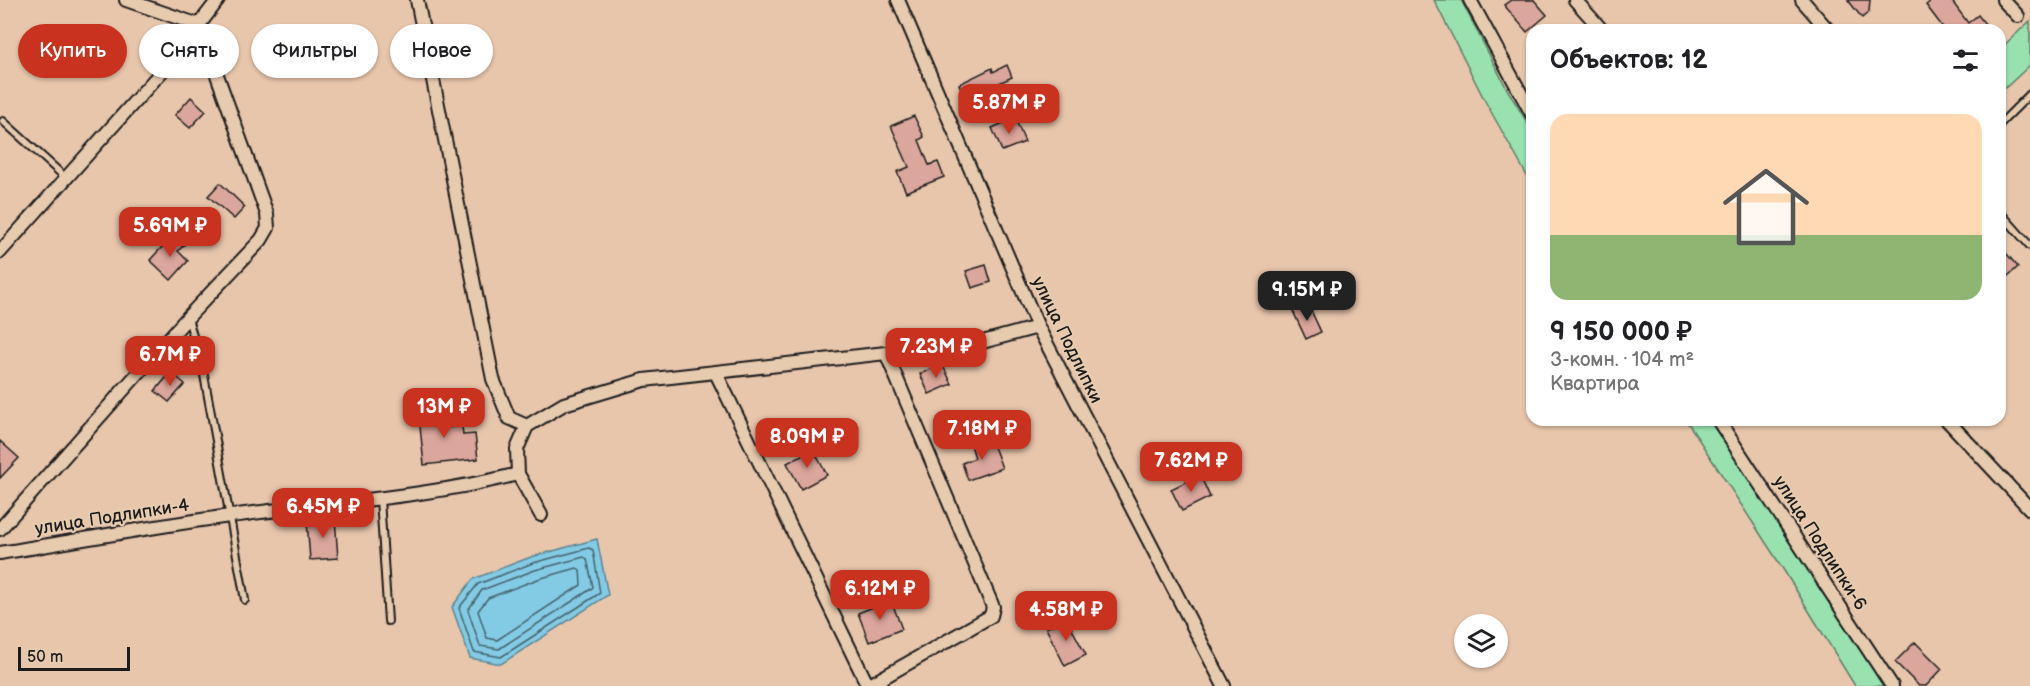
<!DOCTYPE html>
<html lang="ru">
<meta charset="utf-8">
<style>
:root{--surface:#fff;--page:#f6f6f6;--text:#202124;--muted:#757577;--accent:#c8321e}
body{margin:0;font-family:"Balsamiq Sans",sans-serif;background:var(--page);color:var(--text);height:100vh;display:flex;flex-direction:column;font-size:22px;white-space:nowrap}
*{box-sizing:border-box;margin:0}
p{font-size:20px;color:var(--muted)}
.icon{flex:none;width:33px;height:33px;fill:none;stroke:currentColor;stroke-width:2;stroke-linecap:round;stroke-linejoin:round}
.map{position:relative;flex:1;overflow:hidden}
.details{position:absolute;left:1526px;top:24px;width:480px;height:402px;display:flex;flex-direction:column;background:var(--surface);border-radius:18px;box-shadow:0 2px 4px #0004}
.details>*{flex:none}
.guide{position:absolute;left:18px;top:24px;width:570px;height:54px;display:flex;gap:12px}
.buttons{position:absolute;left:1454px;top:614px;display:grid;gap:12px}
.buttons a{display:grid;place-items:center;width:54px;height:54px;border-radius:50%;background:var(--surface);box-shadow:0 2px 4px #0004;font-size:30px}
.scale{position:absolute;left:18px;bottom:15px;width:112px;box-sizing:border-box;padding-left:6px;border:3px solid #1c1c1c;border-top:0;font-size:16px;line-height:21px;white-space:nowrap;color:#1c1c1c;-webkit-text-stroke:4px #e7cbae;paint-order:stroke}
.price{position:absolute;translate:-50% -51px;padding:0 14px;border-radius:12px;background:var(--accent);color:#fff;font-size:20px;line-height:39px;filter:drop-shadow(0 2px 3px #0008)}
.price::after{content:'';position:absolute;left:50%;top:36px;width:18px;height:14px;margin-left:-9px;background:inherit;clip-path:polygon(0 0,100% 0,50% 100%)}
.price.active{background:#222;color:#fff}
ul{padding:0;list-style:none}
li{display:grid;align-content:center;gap:12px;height:318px;padding:0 24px}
li span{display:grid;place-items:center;height:186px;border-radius:18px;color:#555}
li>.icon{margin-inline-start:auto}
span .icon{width:108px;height:108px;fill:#fffc;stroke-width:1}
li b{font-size:26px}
h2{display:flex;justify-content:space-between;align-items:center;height:72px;padding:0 24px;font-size:26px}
.tag{padding:0 21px;border-radius:27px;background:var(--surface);box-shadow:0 2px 4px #0004;font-size:21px;line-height:54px}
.tag.active{background:var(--accent);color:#fff}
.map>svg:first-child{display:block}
</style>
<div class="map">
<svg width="2030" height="686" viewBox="0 0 2030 686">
<rect width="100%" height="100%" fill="#e8c6ac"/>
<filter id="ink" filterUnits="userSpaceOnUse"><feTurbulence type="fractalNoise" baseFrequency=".0167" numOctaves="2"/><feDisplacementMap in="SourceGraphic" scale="12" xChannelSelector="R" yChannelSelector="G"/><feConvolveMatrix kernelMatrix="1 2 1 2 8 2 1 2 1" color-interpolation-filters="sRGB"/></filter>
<g filter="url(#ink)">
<path fill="#99e1af" stroke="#5a7e66" stroke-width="1.5" d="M1434,0H1461L1507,89L1531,129V183L1485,101Z
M2030,21V65L2000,93V49Z
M1686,420H1712L1886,686H1855L1783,569Z"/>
<path fill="#83cbe4" stroke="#5a8594" stroke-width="1.5" d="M597,539L608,595L501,664L470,658L452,607L473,579L531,557Z"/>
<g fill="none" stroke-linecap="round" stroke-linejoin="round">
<path stroke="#45626c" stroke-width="1.5" d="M589,548L593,550L600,593L501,657L474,652L459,608L478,584L533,563Z
M584,557L587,559L593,587L591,589L499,649L480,646L468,610L482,590L535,570Z
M577,568L580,570L581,585L497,640L487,638L478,611L488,598L538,579Z"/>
</g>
<path fill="#dba69b" stroke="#1c1c1c" stroke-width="1.5" d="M1511,0H1534L1547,15L1527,32L1504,5Z
M1848,0H1870L1869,12L1862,18Z
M1932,0H1951L1968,23L1978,15L1990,30H1945L1926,5Z
M1007,65L1012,77L997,84L1001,92L987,99L985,93L967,101L959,84L992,68L993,72Z
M191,97L206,111L190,128L175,115Z
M914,116L924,137L919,140L929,165L938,162L944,177L906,192L897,172L909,167L891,126Z
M1015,118L1025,142L1002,151L992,128Z
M220,183L245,207L234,219L208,196Z
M174,234L185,244L178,251L188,261L171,280L150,260Z
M2000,246L2018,267L2000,283Z
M986,265L991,282L972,288L966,271Z
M1308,304L1321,332L1306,339L1293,311Z
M942,364L952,384L929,394L920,374Z
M171,372L185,384L169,402L155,391Z
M440,405L443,428L462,426L463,435L475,434L478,459L424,465L418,407Z
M0,441L19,458L0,478Z
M992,441L1002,468L968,480L962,463L975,458L972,448Z
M813,449L827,475L801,489L787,463Z
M1200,475L1210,497L1182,511L1171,489Z
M335,518L338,558L310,560L307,521Z
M891,600L902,629L869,642L858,613Z
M1066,618L1086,655L1065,666L1046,628Z
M1915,642L1942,669L1926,686H1919L1895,662Z"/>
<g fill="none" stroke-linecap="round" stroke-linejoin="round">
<defs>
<path id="service" d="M3,121L66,178
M2000,124L2030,94
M2000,212L2030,246
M188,318L204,375L245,600
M380,499L388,621"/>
<path id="minor" d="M126,0L199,25
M417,0L493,379L509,418L527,426
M898,0L1038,327L1224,686
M1470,0L1532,114
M1575,0L1602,30
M1802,0L1828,30
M2003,0L2018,16
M0,252L171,61L218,0
M716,373L868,686
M1718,420L1892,686
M1947,420L2030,509
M541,515L518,474L517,449L527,426L564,404L644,380L886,353L964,347L1038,327
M0,529L188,317L261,240L268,228L267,214L199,25
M0,553C77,541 153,526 230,516C326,503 424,498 518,474
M868,686L991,616L993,607L886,353"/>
</defs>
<use href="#service" stroke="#1c1c1c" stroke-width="10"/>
<use href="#minor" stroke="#1c1c1c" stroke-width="16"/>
<use href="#service" stroke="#e7cbae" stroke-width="6"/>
<use href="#minor" stroke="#e7cbae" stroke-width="12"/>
</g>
</g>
<g text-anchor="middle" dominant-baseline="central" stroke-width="4.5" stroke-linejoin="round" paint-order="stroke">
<g font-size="18" fill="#1c1c1c" stroke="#e7cbae">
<text transform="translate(1067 340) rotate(64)">улица Подлипки</text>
<text transform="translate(112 517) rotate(-9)">улица Подлипки-4</text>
<text transform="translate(1820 543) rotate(57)">улица Подлипки-6</text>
</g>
</g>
</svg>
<div class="buttons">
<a><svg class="icon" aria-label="layers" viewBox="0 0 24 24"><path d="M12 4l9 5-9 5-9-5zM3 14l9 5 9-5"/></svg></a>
</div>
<div class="scale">50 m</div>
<b class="price" style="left:1009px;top:135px">5.87M ₽</b>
<b class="price" style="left:170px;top:258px">5.69M ₽</b>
<b class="price active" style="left:1307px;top:322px">9.15M ₽</b>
<b class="price" style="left:936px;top:379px">7.23M ₽</b>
<b class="price" style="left:170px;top:387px">6.7M ₽</b>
<b class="price" style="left:444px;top:439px">13M ₽</b>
<b class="price" style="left:982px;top:461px">7.18M ₽</b>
<b class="price" style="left:807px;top:469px">8.09M ₽</b>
<b class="price" style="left:1191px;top:493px">7.62M ₽</b>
<b class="price" style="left:323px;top:539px">6.45M ₽</b>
<b class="price" style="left:880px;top:621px">6.12M ₽</b>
<b class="price" style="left:1066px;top:642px">4.58M ₽</b>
<div class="guide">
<a class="tag active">Купить</a>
<a class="tag">Снять</a>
<a class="tag">Фильтры</a>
<a class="tag">Новое</a>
</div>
<section class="details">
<h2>Объектов: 12<svg class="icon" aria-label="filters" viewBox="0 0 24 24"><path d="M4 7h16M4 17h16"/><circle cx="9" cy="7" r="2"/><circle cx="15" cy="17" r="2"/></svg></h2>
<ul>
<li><span style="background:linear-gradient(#ffd9b3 65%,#8fb573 0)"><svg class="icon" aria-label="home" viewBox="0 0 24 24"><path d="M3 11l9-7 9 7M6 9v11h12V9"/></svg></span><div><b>9 150 000 ₽</b><p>3-комн. · 104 m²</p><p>Квартира</p></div></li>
</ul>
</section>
</div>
